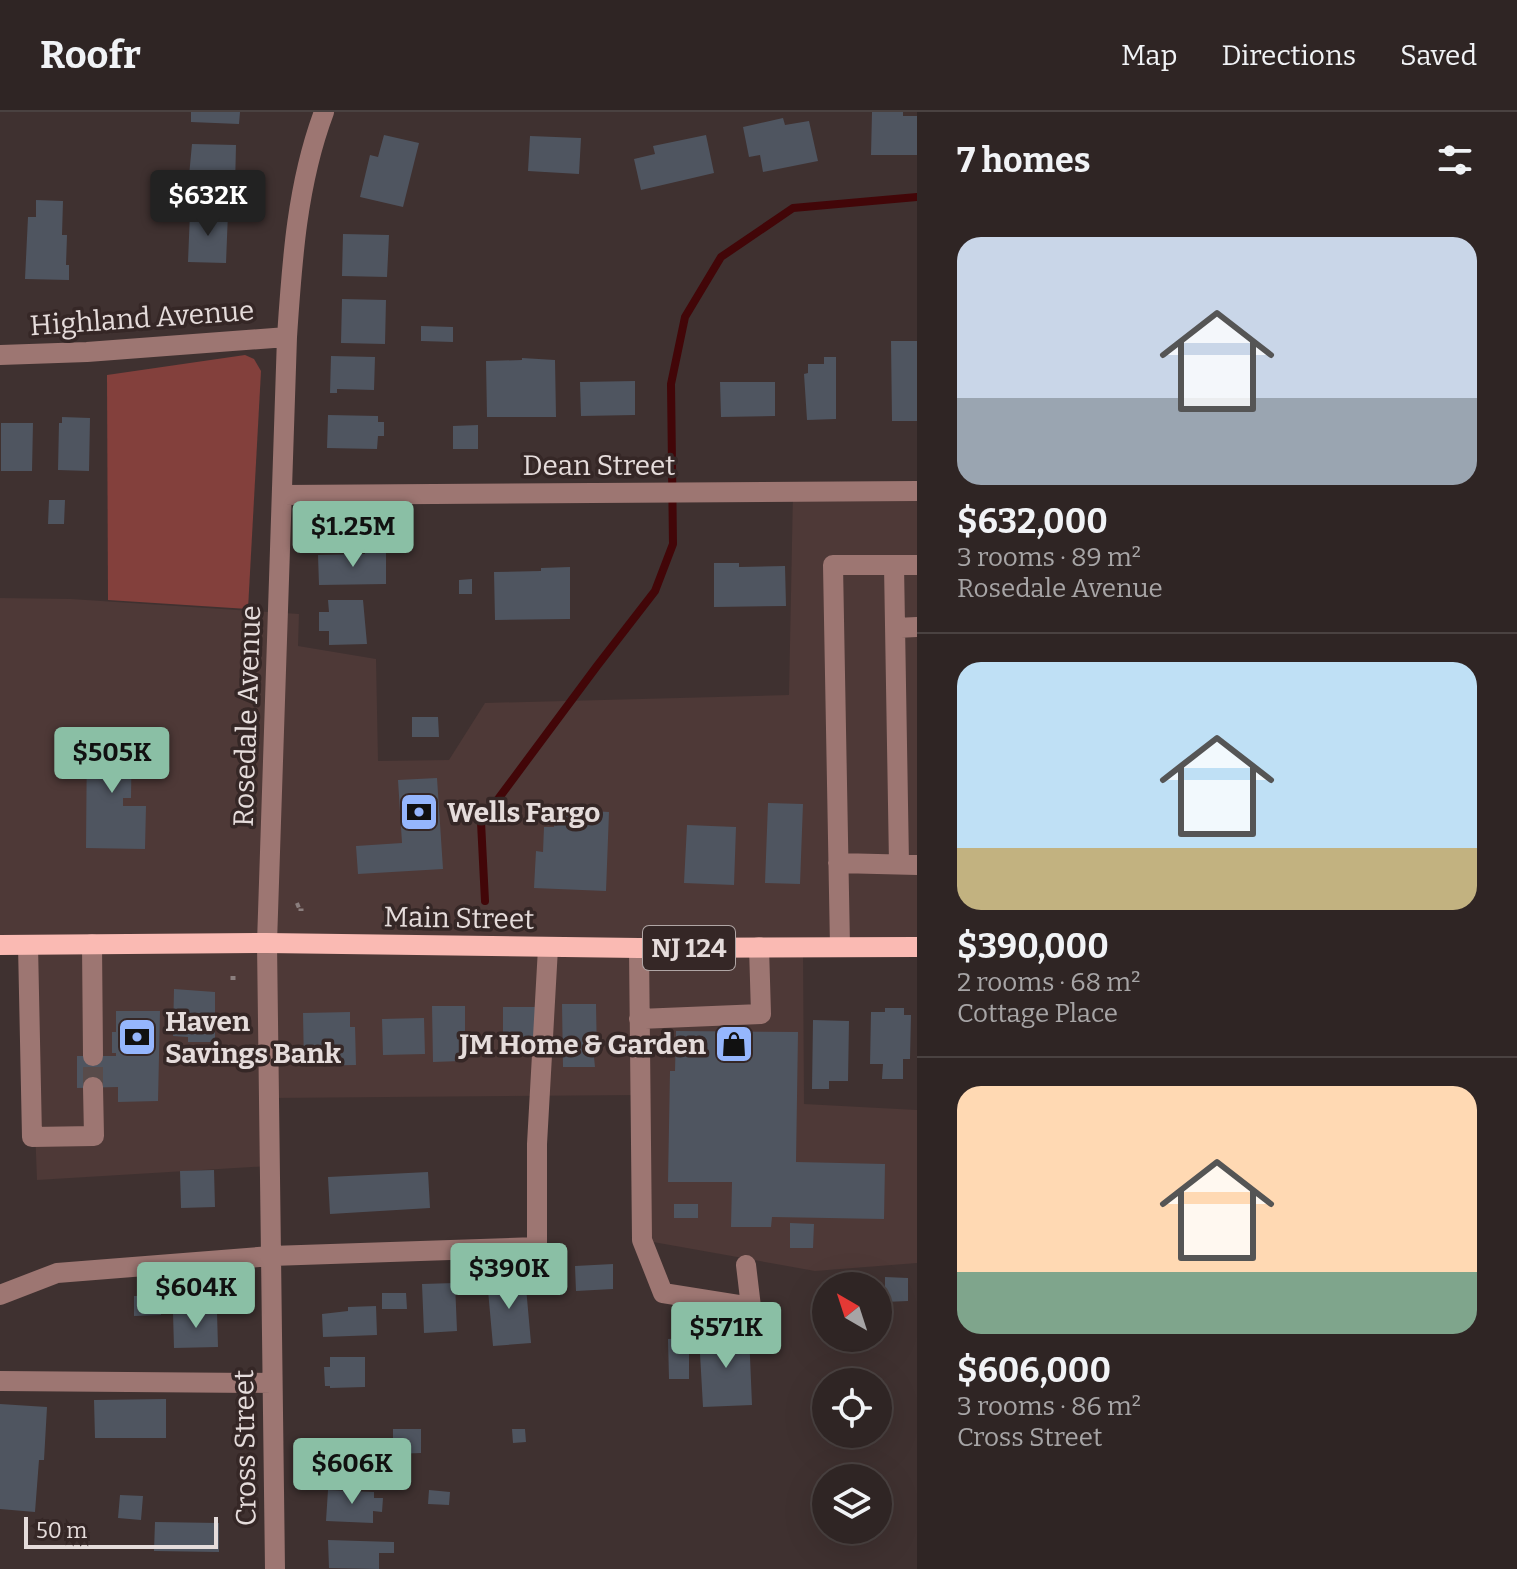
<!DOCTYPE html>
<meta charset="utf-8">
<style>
:root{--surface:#2f2524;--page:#372d2c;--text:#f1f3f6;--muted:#a7a5a6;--line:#4a4241;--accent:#8abfa5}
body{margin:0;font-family:Bitter,serif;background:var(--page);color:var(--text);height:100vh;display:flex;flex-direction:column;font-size:30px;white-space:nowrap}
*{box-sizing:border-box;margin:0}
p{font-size:26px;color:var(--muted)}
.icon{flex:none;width:44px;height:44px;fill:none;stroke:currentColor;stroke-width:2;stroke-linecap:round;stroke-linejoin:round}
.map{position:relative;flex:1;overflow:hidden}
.panel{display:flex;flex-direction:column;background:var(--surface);width:600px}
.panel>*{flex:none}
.needle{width:52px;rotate:321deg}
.controls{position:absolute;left:812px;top:1160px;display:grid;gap:16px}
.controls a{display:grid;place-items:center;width:80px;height:80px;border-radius:50%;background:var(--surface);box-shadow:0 8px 32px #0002,0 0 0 2px var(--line);font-size:40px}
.scale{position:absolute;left:24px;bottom:20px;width:194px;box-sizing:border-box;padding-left:8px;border:4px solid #e5dcdb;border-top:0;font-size:22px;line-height:28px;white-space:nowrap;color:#e5dcdb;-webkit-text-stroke:6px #352726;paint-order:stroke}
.price{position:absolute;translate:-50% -68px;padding:0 18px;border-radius:8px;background:var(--accent);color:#111;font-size:26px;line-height:52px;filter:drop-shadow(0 2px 4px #0008)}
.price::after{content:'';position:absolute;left:50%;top:48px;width:24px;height:18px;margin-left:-12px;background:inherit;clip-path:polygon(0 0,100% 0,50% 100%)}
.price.current{background:#222;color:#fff}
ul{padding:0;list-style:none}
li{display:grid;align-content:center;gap:16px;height:424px;padding:0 40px}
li+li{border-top:2px solid var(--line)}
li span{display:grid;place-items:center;height:248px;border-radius:24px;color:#555}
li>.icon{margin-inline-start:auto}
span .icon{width:144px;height:144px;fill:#fffc;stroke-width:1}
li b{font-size:34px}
h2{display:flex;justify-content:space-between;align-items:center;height:96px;padding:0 40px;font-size:34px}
header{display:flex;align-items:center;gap:48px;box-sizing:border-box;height:112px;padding:0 40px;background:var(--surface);border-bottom:2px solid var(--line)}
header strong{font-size:38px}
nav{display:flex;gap:44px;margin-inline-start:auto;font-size:28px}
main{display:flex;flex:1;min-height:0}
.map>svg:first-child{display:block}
</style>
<header>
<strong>Roofr</strong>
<nav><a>Map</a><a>Directions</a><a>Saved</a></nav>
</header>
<main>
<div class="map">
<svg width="917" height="1457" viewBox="0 0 917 1457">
<rect width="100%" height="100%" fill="#3f3130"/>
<path fill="#4e3937" d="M917,379V835L803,836L804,992L917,998V1151L815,1159L642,1128L640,983L270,986V1054L37,1068L28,833H0V486L71,487L299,502L298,534L376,547L378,649L449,648L485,591L789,583L793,380Z"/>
<path fill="#83403c" d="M245,243L254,247L261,259L248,497L108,488L107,263Z"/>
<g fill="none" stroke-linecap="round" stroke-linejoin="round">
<path stroke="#420608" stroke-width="8" d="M485,789L481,710L597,554L655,479L673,432L671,272L685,205L721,145L793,96L917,85"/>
</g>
<path fill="#4f5560" d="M191,0H240L239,12L191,10Z
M872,0H903V4H917V43H871Z
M783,6L785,13L809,9L818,49L763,60L760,43L749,45L743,15Z
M384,23L419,31L403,95L360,85L370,43L378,45Z
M706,23L714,61L641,78L634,47L655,42L653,34Z
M530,24L581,26L579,62L528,59Z
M192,32L236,33L235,76L219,75L220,65L189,64Z
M36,88L63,89L62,123H67L66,153H69V168L25,167L28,105H36Z
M190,100L228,101L226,151L188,150Z
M343,122L389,123L387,165L342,164Z
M342,187L386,188L385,232L341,231Z
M421,214L453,215V230L421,229Z
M891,229H917V309H892Z
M331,244L375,245L374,278L337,277V281H330Z
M824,245H836V307L807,308L804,262L808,261V252H824Z
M522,246L555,248L556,305H487L486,249L522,248Z
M635,269V303L581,304L580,270Z
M720,270H775V304L721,305Z
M328,303L378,304V310H384V324H378L377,337L327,336Z
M62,305L90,306L89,359L58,358L59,311H62Z
M1,311H33L32,359H1Z
M478,313V337H453V314Z
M49,388H65L64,412H48Z
M365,438H386V472L319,473L318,443L365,442Z
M714,451H739V455L785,454L786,494L714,495Z
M570,455V507L495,508L494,460L541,459V456Z
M472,467V482H459V468Z
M328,488H363L367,532L329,533V519H319V500H329Z
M412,605H438L439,625H412Z
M87,622L132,623L131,686H123V694H146L145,737L86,736Z
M437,666L443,757L358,762L356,734L402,731L398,668Z
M768,691L803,692L800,772L765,771Z
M555,697L609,700L606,779L534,776L536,739L543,740L544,715H554Z
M687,713L736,715L734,773L684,771Z
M174,877L215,880V930H188V925L173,924Z
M562,892H596L597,945H594L595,955H563Z
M432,894H465V937H461V949L433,950Z
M503,895H536L537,935H503Z
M885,896H904V903H911L910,947H903V967H882L883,952H870L871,900H885Z
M116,899H160L158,989L118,990V975L77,976V944H116V941H112V920H116Z
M350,900V915H355L356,953L304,954L303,901Z
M424,906L425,942L383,943L382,907Z
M813,908L849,909L848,969H829V977H812Z
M676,919L798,920L796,1050L885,1052L884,1107L772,1105L771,1115H731L732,1070H668L670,959H675Z
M214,1058L215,1095L181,1096L180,1059Z
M428,1060L430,1096L330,1102L328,1065Z
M674,1092H698V1106H674Z
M790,1111L814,1112L813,1136H790Z
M613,1152V1177L576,1179L575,1154Z
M525,1164L531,1231L493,1234L487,1167Z
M885,1165L908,1166V1189L885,1190Z
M455,1171L457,1219L424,1221L422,1172Z
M382,1181H406L407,1197H382Z
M134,1184H161V1203L134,1204Z
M376,1194L377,1223L323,1225L322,1202L348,1199V1195Z
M217,1200L218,1235L174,1236L173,1201Z
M697,1201L699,1218L682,1220L680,1204Z
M749,1221L752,1293L703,1295L699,1224Z
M689,1226V1267H669L668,1227Z
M330,1245H365V1275L330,1276V1274H325L324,1255H330Z
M166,1287V1326H95L94,1288Z
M0,1292L47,1295L44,1348H39L35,1400L0,1397Z
M393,1317H421V1341L393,1342Z
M512,1317H525L526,1330L513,1331Z
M333,1339H383L382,1371H333V1367H327V1341H333Z
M328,1378L374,1380V1386H383L382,1400L373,1399V1411L326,1409Z
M429,1378L450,1380L449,1393L428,1392Z
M120,1383L143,1384L141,1408L118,1406Z
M155,1410L219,1411V1440L154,1439Z
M328,1428L394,1430V1441H379V1457L329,1456Z"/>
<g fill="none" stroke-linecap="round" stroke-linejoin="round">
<path stroke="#584b4a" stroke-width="20" stroke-dasharray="20 10" stroke-linecap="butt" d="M93,975V944"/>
<path stroke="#8b7f7e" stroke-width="5" stroke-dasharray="4 6" stroke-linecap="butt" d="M296,794L301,792V799
M233,864V868H238"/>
<path stroke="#9d7672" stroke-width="20" d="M0,243L87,240L287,225
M282,383L917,379
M894,453L899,752
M896,516L917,515
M838,751L917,753
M92,832L93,944
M28,833L32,1025L94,1024L93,975
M840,835L833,453H917
M639,836L642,1128L663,1181L751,1195L746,1153
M639,907L761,902L759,835
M0,1183L57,1161L271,1144L537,1135V1032L548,836
M0,1269L272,1271
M275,1457L267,831L287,225C292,149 297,72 324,0"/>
<path stroke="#fabab3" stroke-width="20" d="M0,833L267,831L639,836L917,835"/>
</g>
<defs>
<symbol id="bank-square" viewBox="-11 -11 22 22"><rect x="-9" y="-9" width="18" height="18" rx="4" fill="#95b6fd" stroke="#352726"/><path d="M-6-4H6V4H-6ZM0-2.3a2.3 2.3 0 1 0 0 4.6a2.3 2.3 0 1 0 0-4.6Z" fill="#111"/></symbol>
<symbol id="shop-square" viewBox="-11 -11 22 22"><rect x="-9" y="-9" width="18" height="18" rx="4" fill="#95b6fd" stroke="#352726"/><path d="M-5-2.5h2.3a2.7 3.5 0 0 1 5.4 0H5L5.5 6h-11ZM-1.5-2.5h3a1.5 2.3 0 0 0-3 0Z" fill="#111"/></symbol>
</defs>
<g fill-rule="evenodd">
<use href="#bank-square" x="397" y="678" width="44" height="44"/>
<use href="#bank-square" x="115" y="903" width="44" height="44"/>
<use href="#shop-square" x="712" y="910" width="44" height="44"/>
</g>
<g text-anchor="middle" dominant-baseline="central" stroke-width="7" stroke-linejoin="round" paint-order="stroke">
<rect fill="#352726" stroke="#b0a6a5" stroke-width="2" x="643" y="814" width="92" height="44" rx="6"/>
<g font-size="26" font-weight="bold" fill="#e5dcdb">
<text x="689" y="836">NJ 124</text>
</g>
<g font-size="28" fill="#e5dcdb" stroke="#352726">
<text transform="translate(142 206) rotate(-4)">Highland Avenue</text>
<text x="599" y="353">Dean Street</text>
<text transform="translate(247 604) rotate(-88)">Rosedale Avenue</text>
<text transform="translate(459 806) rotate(1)">Main Street</text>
<text transform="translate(245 1336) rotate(-91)">Cross Street</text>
</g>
<g font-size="28" font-weight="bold" fill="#e5dcdb" stroke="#352726" text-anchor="start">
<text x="447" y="700">Wells Fargo</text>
<text x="165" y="909">Haven<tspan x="165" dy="32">Savings Bank</tspan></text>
<text x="706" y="932" text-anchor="end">JM Home &amp; Garden</text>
</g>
</g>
</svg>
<div class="controls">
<a><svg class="needle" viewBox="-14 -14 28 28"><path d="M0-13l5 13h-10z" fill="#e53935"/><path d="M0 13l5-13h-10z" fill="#a7a5a6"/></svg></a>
<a><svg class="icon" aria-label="locate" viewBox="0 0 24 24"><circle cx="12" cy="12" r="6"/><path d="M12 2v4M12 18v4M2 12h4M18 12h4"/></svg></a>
<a><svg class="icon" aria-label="layers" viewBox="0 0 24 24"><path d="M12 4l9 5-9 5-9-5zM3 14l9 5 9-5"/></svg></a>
</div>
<div class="scale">50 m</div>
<b class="price current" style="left:208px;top:126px">$632K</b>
<b class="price" style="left:353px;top:457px">$1.25M</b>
<b class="price" style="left:112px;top:683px">$505K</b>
<b class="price" style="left:509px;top:1199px">$390K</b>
<b class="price" style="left:196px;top:1218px">$604K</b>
<b class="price" style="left:726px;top:1258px">$571K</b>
<b class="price" style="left:352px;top:1394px">$606K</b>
</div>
<section class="panel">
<h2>7 homes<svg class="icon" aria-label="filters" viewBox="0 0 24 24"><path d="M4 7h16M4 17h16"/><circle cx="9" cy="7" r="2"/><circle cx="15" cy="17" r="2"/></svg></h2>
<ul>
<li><span style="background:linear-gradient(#c9d6e8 65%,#9aa5b1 0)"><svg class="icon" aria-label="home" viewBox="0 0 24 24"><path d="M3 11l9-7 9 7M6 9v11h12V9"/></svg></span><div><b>$632,000</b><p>3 rooms · 89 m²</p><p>Rosedale Avenue</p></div></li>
<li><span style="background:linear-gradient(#bfe0f5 75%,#c2b280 0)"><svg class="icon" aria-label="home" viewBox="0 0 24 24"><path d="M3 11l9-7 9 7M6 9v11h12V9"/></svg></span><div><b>$390,000</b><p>2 rooms · 68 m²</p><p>Cottage Place</p></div></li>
<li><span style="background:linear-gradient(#ffd9b3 75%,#7fa58c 0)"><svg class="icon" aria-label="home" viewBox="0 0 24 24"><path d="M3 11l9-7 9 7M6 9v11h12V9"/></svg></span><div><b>$606,000</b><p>3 rooms · 86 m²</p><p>Cross Street</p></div></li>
</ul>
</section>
</main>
